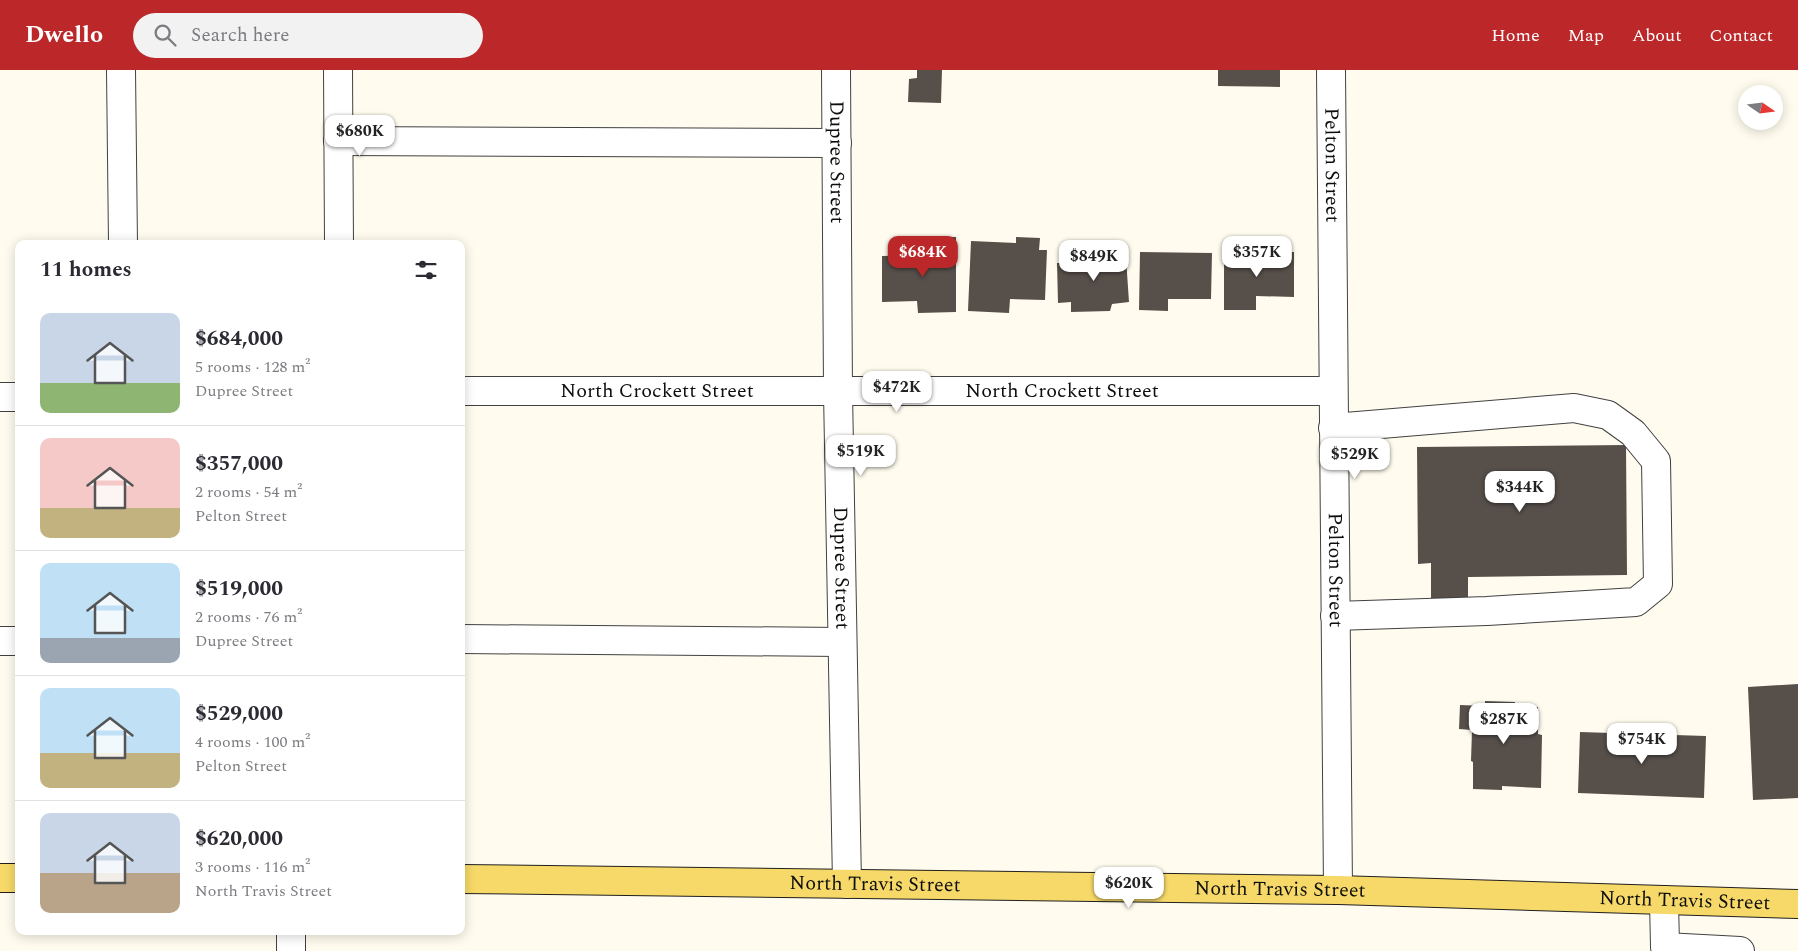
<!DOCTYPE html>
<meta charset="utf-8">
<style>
:root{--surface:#fff;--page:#f2f2f3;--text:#2b2b33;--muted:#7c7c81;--line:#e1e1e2;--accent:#bc2829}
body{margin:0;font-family:Spectral,serif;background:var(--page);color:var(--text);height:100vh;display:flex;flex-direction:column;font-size:19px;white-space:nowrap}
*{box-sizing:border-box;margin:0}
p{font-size:16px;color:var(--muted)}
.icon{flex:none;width:28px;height:28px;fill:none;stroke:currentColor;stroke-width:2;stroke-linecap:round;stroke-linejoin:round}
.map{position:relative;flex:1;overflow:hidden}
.details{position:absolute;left:15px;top:170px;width:450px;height:695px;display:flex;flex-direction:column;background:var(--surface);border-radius:10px;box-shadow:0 2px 12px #0003}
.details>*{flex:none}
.needle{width:32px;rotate:104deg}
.tools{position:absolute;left:1738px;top:15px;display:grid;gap:10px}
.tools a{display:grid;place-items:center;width:45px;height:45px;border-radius:50%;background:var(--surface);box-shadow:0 2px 12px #0003;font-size:25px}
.price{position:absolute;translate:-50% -42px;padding:0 11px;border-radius:10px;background:#fff;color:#222;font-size:16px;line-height:32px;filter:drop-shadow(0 1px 2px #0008)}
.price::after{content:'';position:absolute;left:50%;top:30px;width:15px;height:11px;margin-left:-8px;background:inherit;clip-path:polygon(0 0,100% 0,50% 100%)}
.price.active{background:var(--accent);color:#fff}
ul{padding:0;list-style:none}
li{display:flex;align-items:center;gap:15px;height:125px;padding:0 25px}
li+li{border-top:1px solid var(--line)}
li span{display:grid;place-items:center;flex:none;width:140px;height:100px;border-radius:10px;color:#555}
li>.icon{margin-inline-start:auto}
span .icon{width:60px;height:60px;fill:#fffc;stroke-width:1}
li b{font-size:21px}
h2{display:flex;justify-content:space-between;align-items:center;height:60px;padding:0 25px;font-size:21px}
header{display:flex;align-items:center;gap:30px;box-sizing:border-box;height:70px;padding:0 25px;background:var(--accent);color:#fff}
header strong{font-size:24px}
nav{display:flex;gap:28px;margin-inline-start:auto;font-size:18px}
.search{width:350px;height:45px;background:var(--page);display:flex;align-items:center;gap:12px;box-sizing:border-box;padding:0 18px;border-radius:28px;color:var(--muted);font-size:19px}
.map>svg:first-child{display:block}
</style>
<header>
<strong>Dwello</strong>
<div class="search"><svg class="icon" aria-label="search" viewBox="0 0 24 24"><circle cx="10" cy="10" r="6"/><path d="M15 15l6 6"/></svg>Search here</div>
<nav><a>Home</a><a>Map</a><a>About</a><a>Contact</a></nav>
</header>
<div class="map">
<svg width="1798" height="881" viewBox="0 0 1798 881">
<rect width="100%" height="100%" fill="#fffcef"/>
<path fill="#564f4a" d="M917,0H942L941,33L908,32L909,9L917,8Z
M1218,0H1280V17L1218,16Z
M931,167H956V242L918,243L917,231L882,232V186L931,185Z
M1016,167L1040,168L1039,180H1047L1045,230L1010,229L1009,243L968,241L971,171L1016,173Z
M1118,176V185L1126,188L1129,232L1112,234L1110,241L1071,242V232L1058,233L1057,193L1097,192V177Z
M1140,182L1212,183L1211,229H1168V241L1139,240Z
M1224,182H1294V227L1256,226V240H1224Z
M1626,375L1627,505L1468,507V531H1431V493L1418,494L1417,377Z
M1798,614V728L1753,730L1748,617Z
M1485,631L1515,632V636L1538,637V664L1542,665L1541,718L1502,716V720L1473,719V692L1471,691L1472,660L1459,659L1460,635L1485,636Z
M1580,662L1706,666L1704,728L1578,723Z"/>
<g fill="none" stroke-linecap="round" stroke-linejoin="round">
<defs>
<g id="minor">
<path d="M121,0L123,174"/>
<path d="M338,0L339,174"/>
<path id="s1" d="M836,0L838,322L847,814"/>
<path id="s2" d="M1331,0L1338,820"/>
<path d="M338,71L837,73"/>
<path id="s3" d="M461,321H1332"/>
<path d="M0,327H19"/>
<path d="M1333,358L1574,338L1608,345L1633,363L1656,391L1658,514L1636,532L1487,541L1335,546"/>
<path d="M461,569L842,572"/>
<path d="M0,571H19"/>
<path d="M1664,830L1665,877L1740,881"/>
<path d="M291,861V881"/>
</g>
<g id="major">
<path d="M0,808H19"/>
<path id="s4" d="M461,809L1338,820L1798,834"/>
</g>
</defs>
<use href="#minor" stroke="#414141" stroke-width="30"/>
<use href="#major" stroke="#1f1f1f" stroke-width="30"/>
<use href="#minor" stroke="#fff" stroke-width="28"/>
<use href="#major" stroke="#f6d968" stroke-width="28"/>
</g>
<g text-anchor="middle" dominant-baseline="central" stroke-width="5" stroke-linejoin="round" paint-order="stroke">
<g font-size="20" fill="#0e0e0e" stroke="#fff">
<text stroke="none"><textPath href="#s1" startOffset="92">Dupree Street</textPath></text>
<text stroke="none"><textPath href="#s2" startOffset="95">Pelton Street</textPath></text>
<text stroke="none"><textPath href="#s3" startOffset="196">North Crockett Street</textPath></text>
<text stroke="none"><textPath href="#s3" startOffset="601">North Crockett Street</textPath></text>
<text stroke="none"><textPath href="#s1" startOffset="498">Dupree Street</textPath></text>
<text stroke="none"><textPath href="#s2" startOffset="500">Pelton Street</textPath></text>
<text stroke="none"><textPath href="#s4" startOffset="414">North Travis Street</textPath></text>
<text stroke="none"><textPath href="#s4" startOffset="819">North Travis Street</textPath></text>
<text stroke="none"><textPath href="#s4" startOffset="1224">North Travis Street</textPath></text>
</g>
</g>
</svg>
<div class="tools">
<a><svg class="needle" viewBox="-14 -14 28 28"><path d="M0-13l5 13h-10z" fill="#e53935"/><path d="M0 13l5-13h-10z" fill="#7c7c81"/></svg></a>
</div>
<b class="price" style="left:360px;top:87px">$680K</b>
<b class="price active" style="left:923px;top:208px">$684K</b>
<b class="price" style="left:1257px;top:208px">$357K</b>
<b class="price" style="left:1094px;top:212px">$849K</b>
<b class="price" style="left:897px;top:343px">$472K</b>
<b class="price" style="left:861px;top:407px">$519K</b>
<b class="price" style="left:1355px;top:410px">$529K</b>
<b class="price" style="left:1520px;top:443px">$344K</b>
<b class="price" style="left:1504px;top:675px">$287K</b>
<b class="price" style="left:1642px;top:695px">$754K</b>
<b class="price" style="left:1129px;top:839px">$620K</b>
<section class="details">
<h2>11 homes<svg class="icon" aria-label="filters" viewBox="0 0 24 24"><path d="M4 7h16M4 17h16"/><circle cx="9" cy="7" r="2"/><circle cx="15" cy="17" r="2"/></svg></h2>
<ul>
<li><span style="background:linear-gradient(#c9d6e8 70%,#8fb573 0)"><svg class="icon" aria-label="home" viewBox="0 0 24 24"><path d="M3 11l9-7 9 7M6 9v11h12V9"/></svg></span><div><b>$684,000</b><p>5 rooms · 128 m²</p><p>Dupree Street</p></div></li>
<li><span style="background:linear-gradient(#f6c9c9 70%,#c2b280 0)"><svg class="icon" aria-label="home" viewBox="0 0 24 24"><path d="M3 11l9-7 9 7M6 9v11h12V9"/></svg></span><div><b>$357,000</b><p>2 rooms · 54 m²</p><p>Pelton Street</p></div></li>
<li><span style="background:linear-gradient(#bfe0f5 75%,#9aa5b1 0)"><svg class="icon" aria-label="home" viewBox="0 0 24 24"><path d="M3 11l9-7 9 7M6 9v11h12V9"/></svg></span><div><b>$519,000</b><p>2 rooms · 76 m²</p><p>Dupree Street</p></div></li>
<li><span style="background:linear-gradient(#bfe0f5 65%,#c2b280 0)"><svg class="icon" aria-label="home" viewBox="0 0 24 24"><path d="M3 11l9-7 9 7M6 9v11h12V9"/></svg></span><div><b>$529,000</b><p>4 rooms · 100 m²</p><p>Pelton Street</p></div></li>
<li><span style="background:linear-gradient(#c9d6e8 60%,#b9a48a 0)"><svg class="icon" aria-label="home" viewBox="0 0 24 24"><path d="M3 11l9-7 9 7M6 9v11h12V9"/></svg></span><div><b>$620,000</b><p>3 rooms · 116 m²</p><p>North Travis Street</p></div></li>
</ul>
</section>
</div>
